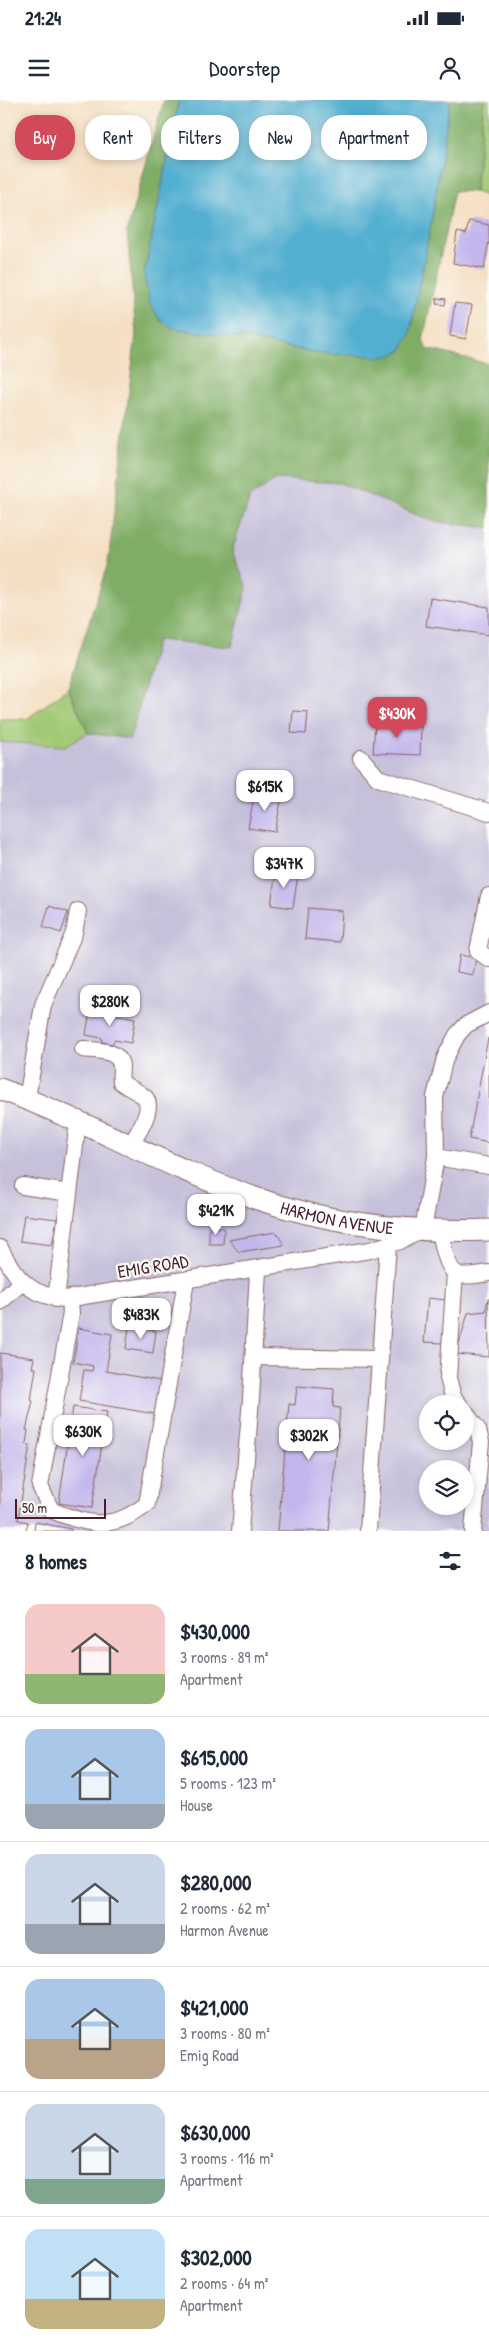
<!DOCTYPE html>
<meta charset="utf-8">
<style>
:root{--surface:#fff;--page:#f6f6f7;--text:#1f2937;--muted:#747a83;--line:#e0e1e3;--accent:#d1495b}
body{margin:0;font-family:"Patrick Hand",sans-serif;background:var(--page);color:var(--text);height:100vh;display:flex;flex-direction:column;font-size:19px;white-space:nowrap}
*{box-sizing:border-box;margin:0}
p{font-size:16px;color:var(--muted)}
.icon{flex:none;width:28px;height:28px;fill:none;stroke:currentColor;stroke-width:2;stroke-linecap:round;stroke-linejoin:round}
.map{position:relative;height:1431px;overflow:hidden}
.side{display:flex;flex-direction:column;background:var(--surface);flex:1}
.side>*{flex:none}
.top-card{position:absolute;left:15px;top:15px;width:460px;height:45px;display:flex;gap:10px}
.fabs{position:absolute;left:419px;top:1295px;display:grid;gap:10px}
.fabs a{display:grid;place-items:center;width:55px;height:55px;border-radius:50%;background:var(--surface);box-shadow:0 2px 8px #0003;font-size:25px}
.scale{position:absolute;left:15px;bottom:12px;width:91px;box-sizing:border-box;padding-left:5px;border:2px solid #4a1f2b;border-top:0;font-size:14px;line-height:18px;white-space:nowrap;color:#4a1f2b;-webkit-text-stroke:4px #fdfcf7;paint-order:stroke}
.price{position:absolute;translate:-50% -42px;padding:0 11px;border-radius:10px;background:#fff;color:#222;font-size:16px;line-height:32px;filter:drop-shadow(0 1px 2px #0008)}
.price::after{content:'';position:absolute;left:50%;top:30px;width:15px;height:11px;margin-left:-8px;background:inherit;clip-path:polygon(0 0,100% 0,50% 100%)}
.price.current{background:var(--accent);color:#fff}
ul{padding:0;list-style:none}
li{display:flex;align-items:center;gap:15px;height:125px;padding:0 25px}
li+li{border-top:1px solid var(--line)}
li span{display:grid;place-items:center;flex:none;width:140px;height:100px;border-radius:15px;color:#555}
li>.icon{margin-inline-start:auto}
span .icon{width:60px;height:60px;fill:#fffc;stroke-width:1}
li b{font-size:21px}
h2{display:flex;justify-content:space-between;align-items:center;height:60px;padding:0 25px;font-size:21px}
.tag{padding:0 18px;border-radius:20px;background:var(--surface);box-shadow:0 2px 8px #0003;font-size:18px;line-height:45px}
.tag.current{background:var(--accent);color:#fff}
.status{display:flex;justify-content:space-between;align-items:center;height:35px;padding:0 25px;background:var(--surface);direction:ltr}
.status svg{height:14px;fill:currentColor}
header{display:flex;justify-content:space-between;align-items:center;height:65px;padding:0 25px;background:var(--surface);font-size:22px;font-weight:600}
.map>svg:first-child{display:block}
</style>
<div class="status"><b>21:24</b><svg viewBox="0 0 49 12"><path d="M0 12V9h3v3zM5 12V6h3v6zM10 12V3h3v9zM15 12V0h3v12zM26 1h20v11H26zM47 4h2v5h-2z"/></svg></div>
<header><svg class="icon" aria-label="menu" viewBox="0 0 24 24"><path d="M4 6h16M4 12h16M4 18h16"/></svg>Doorstep<svg class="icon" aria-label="person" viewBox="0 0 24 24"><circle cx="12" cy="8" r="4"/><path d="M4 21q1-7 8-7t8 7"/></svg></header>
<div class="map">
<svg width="489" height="1431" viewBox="0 0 489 1431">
<rect width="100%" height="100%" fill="#fdfcf7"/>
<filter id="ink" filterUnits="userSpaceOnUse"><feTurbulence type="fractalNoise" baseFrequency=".02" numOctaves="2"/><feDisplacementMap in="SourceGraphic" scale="10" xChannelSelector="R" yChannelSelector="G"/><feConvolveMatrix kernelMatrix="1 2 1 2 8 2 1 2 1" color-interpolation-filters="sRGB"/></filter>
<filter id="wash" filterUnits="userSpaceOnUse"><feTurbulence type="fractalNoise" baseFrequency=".0096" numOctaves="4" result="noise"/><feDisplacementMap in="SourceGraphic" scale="20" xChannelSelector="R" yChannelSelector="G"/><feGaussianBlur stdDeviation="1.12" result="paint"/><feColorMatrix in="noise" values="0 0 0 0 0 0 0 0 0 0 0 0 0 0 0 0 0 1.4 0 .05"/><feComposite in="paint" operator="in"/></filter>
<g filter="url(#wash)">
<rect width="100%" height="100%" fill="#f4dfc3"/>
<path fill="#c6c0da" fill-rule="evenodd" d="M276,379L340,383L432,421L489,428V1431H0V642L65,646L88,633L130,639L157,540L247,487L232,451L250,397ZM428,1304H465V1341H428ZM428,1369H465V1406H428Z"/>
<path fill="#a1c974" stroke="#767450" d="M484,0H489V97L475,92Z
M68,588L88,633L65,646L0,642V619H27Z"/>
<path fill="#80ad66" stroke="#656648" d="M164,0H179L144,176L250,239L316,253L410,234L433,112L450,0H484L475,92L454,91L423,240L427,249L489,264V428L432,421L340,383L276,379L250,397L232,451L247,487L232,547L157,540L130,639L88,633L68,588L108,463L136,234L127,131Z"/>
<path fill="#52afd0" stroke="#4e677e" d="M179,0H450L433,112L410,234L402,250L387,257L316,253L250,239L173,228L160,220L150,203L144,176Z"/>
<g id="blocks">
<path fill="#c3b6ec" d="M469,121L489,125V141L484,169L453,163L457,132L466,134Z
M437,198L446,199L445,205L436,204Z
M455,203L472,205L466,239L450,236Z
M430,498L489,507V535L426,526Z
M293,611L308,612L306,634L291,633Z
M375,623L421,625L420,655L373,653Z
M255,691L282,696L275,732L248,728Z
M276,771L298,774L293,808L271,805Z
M49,806L68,812L61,833L43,827Z
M308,808L342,811L340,842L305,839Z
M460,855L476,858L473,875L457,872Z
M90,910L135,918L131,943L114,940L113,944L102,942V938L86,935Z
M488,938H489V1043L469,1039Z
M24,1115L57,1119L52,1145L20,1141Z
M209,1127L224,1128L223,1144H209Z
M276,1132L284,1145L239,1152L229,1140Z
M428,1198L446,1200L442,1243L424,1242Z
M488,1198L489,1257L456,1254L468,1213L486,1211Z
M129,1227L156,1231L153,1253L126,1249Z
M79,1228L112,1234L106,1271L160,1281L155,1314L79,1301L84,1270L92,1271L93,1266L73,1262Z
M0,1253L34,1258L32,1268H36L31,1300L33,1301L26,1330H28L26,1344L30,1345L18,1420L28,1422L26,1431H0Z
M297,1286L334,1289L333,1307L340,1308L329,1431H278L289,1304L295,1305Z
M73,1307L107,1312L92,1408L59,1403Z
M35,1422L71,1429V1431H34Z"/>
</g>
</g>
<g filter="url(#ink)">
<use href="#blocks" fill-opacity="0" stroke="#866260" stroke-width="1"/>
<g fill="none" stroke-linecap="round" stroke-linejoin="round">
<defs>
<path id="minor" d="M361,658L378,678L489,712
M489,796L478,851L489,859
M83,949C96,951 119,949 121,966C121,971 120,977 121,982C128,988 135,990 142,995C158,1005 137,1033 131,1045
M27,999L43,905L74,833L78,811
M436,1057L489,1066
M23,1086L69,1093
M423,1130L436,1057L435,997L445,958L457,935L466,925L489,913
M440,1132C443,1143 446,1172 460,1175C469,1177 480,1174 489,1173
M0,1148C15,1178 30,1196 65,1199L370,1150L400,1141L419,1130
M455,1172L448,1278L453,1297L459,1304
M56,1199L78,1021
M70,1199L71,1213L40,1386L51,1410C89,1426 113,1431 147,1404L186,1181
M0,1202L22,1182
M254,1257L379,1259
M465,1312L478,1330L481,1342L473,1431
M240,1431L251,1299L258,1170
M368,1431L388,1145"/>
<g id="major">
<path id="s1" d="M0,989C88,1021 169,1069 258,1099C332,1124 411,1133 489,1130"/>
</g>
</defs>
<use href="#minor" stroke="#866260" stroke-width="18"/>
<use href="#major" stroke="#866260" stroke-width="23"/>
<use href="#minor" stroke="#fff" stroke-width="16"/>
<use href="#major" stroke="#fff" stroke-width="21"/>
</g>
</g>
<g text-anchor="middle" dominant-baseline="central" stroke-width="4.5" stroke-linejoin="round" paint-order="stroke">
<g font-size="18" fill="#4a1f2b" stroke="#fdfcf7">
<text stroke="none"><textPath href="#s1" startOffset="362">HARMON AVENUE</textPath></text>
<text transform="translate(153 1166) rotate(-9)">EMIG ROAD</text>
</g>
</g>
</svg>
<div class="fabs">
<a><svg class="icon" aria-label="locate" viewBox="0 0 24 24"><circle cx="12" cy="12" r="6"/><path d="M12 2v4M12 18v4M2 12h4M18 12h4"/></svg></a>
<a><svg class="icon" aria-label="layers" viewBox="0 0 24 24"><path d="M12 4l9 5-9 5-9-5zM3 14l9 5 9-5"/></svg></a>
</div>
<div class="scale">50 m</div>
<b class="price current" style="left:397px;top:639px">$430K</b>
<b class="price" style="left:265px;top:712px">$615K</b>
<b class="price" style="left:284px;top:789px">$347K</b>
<b class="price" style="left:110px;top:927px">$280K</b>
<b class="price" style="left:216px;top:1136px">$421K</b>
<b class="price" style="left:141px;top:1240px">$483K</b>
<b class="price" style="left:83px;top:1357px">$630K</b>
<b class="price" style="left:309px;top:1361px">$302K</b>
<div class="top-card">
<a class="tag current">Buy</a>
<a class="tag">Rent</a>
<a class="tag">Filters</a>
<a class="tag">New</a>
<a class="tag">Apartment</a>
</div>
</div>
<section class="side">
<h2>8 homes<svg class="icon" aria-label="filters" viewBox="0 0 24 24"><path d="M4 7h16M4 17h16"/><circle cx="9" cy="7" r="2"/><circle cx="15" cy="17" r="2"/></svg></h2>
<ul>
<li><span style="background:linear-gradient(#f6c9c9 70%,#8fb573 0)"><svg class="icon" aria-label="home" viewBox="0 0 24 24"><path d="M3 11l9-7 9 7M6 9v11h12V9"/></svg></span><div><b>$430,000</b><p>3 rooms · 89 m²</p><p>Apartment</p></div></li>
<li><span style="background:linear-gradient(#a9c7e8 75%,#9aa5b1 0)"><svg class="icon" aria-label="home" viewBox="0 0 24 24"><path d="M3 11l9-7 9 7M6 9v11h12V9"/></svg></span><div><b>$615,000</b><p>5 rooms · 123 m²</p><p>House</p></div></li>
<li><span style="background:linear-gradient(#c9d6e8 70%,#9aa5b1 0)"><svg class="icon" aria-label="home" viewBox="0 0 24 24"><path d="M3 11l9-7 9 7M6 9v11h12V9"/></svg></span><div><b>$280,000</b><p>2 rooms · 62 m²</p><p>Harmon Avenue</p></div></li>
<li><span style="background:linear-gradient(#a9c7e8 60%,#b9a48a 0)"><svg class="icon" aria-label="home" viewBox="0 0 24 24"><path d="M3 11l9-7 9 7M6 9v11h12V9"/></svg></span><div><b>$421,000</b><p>3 rooms · 80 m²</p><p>Emig Road</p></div></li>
<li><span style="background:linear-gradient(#c9d6e8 75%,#7fa58c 0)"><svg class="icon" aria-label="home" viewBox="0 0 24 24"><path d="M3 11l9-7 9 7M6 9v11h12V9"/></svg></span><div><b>$630,000</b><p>3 rooms · 116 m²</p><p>Apartment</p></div></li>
<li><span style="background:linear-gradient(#bfe0f5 70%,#c2b280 0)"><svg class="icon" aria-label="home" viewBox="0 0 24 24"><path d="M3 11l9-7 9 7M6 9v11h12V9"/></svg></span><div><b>$302,000</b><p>2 rooms · 64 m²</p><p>Apartment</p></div></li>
</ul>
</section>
